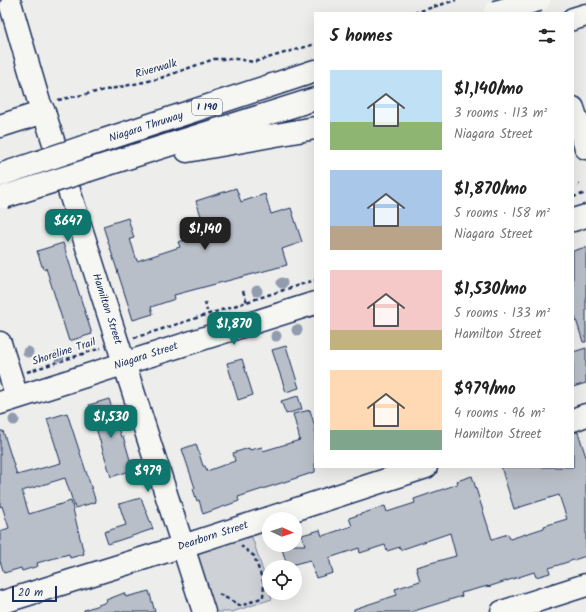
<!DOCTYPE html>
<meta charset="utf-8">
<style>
:root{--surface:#fff;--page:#f6f6f6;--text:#222;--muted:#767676;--accent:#0f766e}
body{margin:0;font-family:Kalam,sans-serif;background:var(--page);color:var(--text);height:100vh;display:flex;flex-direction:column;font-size:15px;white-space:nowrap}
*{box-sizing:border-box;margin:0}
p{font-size:13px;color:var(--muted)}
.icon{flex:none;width:22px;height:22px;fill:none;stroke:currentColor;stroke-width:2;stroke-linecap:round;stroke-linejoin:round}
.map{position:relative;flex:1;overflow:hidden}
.panel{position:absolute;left:314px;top:12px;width:260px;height:456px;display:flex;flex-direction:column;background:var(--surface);border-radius:0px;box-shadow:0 4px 16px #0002}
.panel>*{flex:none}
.needle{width:26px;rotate:93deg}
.buttons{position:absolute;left:262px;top:512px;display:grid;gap:8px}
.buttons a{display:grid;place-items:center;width:40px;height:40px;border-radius:50%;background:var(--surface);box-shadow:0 4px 16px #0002;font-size:20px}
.scale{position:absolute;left:12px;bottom:10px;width:45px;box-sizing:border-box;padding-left:4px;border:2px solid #1b2f5e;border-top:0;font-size:11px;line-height:14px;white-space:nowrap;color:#1b2f5e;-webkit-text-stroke:3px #f6f6f2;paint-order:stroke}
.price{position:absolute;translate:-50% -34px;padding:0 9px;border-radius:8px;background:var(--accent);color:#fff;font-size:13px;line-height:26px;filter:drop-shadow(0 1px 2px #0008)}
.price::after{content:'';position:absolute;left:50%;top:24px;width:12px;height:9px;margin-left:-6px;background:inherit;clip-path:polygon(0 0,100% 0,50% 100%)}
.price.current{background:#222;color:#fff}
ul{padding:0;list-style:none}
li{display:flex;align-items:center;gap:12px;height:100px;padding:0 16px}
li span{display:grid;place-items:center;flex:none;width:112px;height:80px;border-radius:0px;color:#555}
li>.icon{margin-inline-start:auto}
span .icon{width:48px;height:48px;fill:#fffc;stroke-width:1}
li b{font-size:17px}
h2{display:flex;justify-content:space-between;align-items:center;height:48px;padding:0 16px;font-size:17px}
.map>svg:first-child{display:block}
</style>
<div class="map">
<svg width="586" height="612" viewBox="0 0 586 612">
<rect width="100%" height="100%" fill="#edeeec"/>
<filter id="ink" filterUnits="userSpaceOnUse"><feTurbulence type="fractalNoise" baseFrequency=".025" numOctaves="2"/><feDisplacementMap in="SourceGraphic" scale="8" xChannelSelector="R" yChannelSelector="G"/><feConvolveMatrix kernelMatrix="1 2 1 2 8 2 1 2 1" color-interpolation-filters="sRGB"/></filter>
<g filter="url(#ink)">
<path fill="#ced2d7" stroke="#74809a" d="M251,534L272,599L232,612H215L197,557L198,553Z"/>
<path fill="#b9bfc8" stroke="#1b2f5e" d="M236,188L241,202L265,194L271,214L291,208L302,242L282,249L287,265L174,295L175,299L151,307L153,314L133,320L103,226L128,218L134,238L130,239L137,261L180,247L178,242L207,234L196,201Z
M63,243L92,334L69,341L46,268L43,269L37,251Z
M586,247V342H583L573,310V251Z
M286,346L299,388L286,392L272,350Z
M586,348V383L573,387V352Z
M242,359L253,395L238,400L227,363Z
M298,396L302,409L286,414L281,401Z
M109,399L121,437L123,436L133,470L111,477L89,405Z
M310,410L315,427V472L238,497L239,501L203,514L199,500L197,501L193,489L195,488L182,449L196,444L203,466H205L207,471L235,461L233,453L249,448L250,450L262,447L263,451L300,440L293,414Z
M67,413L96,502L75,508L65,478L22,491L29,514L71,501L84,554L70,558L69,554L37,563L38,566L22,571L21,568L4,573L0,561V531L9,528L2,506L0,507V431H3L17,475L61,463L47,419Z
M573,432H578L586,457V556L549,568L550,573L536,577L534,572L488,587V586L461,593L462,596L411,612H354V609L397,595L395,589L420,581L416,567L456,556L450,533L400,550V547L387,551L385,545L360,553L359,548L329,558L333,573L316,578L310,560L287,566L281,545H305L302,535L320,530L322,536L352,526L349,518L385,506L387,512L415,503L414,499L458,484L457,481L472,476L492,539L508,534L510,539L544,528V526L567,519L559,495L514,509L501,467H573Z
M141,498L153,529L108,544L104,532L126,525L119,504Z
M149,591L155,612H84V610L107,602L106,600L124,593L126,597Z"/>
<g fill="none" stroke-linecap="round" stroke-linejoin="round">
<defs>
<path id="minor" d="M11,6L39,102L44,112
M0,343L17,397
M124,363L204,612
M573,420L586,415
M0,603L183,546L426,467
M502,612L586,585"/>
<path id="major" d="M573,108L586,148
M0,126L44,112L124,363
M573,220L586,216
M0,403L315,303"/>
<path id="highway" d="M573,19L586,15
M98,142L315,71
M187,151L315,128
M89,170L315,99"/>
</defs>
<use href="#minor" stroke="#1b2f5e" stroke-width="25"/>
<use href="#major" stroke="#1b2f5e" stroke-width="25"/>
<use href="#highway" stroke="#1b2f5e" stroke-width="25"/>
<path stroke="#1b2f5e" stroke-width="2.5" stroke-dasharray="4 3" stroke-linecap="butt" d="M414,13L456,0
M58,100L158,79L214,59H237L254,62L315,44
M578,185H579
M573,197L586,193
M243,291L247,302
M205,302L207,311
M134,338L315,280
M27,372L101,348
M219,594L241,606L263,597L264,584L254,556L241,546"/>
<use href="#minor" stroke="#f6f6f2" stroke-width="22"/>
<use href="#major" stroke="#f6f6f2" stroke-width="22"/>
<use href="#highway" stroke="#f6f6f2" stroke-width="22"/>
<defs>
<path id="highway-bridge" d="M495,12L539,0
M0,175L98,142
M4,197L89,170"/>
</defs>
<use href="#highway-bridge" stroke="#1b2f5e" stroke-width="25" stroke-linecap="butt"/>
<use href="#highway-bridge" stroke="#f6f6f2" stroke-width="22"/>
</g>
<g fill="#929cae">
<circle cx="282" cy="283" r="5.5"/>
<circle cx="257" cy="291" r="5.5"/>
<circle cx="297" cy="330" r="5.5"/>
<circle cx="276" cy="336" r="5.5"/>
<circle cx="28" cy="352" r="5.5"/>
<circle cx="59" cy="356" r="5.5"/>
<circle cx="14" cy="420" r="5.5"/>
</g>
</g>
<g text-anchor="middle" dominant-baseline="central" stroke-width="3.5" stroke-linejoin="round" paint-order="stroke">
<rect fill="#f6f6f2" stroke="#5d6b8a" stroke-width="1" x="192" y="99" width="30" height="16" rx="3"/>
<g font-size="10" font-weight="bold" fill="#1b2f5e">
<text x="207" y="107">I 190</text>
</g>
<g font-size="11" fill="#1b2f5e" stroke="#f6f6f2">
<text transform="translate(156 69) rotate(-16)">Riverwalk</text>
<text transform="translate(146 127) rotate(-18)">Niagara Thruway</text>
<text transform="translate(107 309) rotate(72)">Hamilton Street</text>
<text transform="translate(64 352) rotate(-18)">Shoreline Trail</text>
<text transform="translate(146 356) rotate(-18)">Niagara Street</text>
<text transform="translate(213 536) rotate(-18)">Dearborn Street</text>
</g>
</g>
</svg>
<div class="buttons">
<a><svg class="needle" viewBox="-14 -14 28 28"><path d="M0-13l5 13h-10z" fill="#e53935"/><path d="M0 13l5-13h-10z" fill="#767676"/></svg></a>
<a><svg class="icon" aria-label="locate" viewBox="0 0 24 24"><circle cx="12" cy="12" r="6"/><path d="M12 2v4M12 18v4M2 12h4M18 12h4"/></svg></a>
</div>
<div class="scale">20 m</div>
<b class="price" style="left:68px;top:243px">$647</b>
<b class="price current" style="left:205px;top:251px">$1,140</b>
<b class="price" style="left:234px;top:346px">$1,870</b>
<b class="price" style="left:111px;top:439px">$1,530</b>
<b class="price" style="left:148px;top:493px">$979</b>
<section class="panel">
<h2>5 homes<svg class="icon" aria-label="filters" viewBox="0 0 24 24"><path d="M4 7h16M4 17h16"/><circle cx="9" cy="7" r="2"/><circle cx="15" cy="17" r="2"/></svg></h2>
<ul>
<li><span style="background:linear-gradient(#bfe0f5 65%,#8fb573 0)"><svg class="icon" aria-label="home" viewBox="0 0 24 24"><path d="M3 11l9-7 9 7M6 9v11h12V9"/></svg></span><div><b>$1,140/mo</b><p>3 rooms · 113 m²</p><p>Niagara Street</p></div></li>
<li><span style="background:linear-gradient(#a9c7e8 70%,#b9a48a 0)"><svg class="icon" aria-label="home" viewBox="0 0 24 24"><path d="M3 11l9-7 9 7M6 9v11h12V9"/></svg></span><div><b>$1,870/mo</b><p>5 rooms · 158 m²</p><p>Niagara Street</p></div></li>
<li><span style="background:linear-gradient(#f6c9c9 75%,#c2b280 0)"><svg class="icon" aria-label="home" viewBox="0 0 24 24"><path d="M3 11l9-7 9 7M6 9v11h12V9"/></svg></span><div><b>$1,530/mo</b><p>5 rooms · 133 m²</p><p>Hamilton Street</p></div></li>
<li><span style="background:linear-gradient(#ffd9b3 75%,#7fa58c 0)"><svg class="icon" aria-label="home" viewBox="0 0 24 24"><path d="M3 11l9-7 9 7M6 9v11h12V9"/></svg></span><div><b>$979/mo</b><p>4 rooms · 96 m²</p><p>Hamilton Street</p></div></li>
</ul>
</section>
</div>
